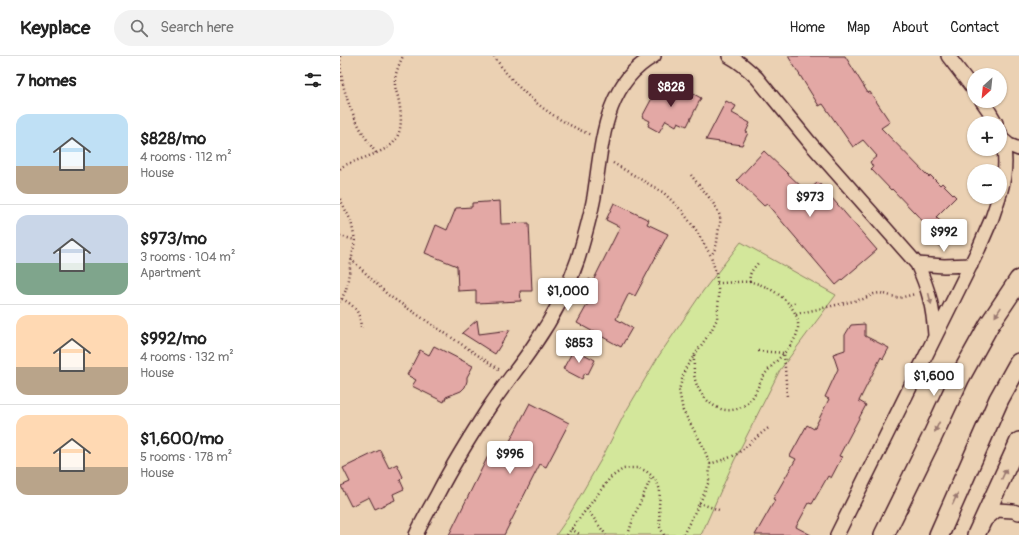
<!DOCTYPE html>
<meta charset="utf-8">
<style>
:root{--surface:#fff;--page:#f2f2f2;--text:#222;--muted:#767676;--line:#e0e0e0;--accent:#4a1f2b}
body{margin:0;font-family:Pangolin,sans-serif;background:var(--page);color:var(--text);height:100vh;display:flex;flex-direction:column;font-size:15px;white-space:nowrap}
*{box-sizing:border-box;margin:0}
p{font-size:13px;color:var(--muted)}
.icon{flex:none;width:22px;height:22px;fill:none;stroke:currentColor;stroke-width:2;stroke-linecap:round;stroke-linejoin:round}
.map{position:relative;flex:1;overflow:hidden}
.drawer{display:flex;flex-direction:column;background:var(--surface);width:340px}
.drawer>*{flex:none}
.needle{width:26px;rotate:207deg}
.tools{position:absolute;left:627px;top:12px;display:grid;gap:8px}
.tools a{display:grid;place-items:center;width:40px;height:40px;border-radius:50%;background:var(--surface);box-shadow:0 1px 3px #0004;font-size:20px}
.price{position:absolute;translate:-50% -34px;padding:0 9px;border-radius:4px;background:#fff;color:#222;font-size:13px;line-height:26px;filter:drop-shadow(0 1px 2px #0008)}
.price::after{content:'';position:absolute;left:50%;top:24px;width:12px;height:9px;margin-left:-6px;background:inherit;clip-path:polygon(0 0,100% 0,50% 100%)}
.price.current{background:var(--accent);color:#fff}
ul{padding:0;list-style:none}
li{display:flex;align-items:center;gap:12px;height:100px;padding:0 16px}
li+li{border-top:1px solid var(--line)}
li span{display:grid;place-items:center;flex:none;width:112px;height:80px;border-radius:12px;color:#555}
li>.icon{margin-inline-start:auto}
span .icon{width:48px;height:48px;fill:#fffc;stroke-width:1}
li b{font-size:17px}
h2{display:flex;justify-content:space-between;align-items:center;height:48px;padding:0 16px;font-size:17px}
header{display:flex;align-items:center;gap:24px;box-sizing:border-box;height:56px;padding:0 20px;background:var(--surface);border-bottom:1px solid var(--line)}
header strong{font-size:19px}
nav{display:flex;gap:22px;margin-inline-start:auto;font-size:14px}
.search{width:280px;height:36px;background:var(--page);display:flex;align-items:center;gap:10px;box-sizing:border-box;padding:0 14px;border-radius:22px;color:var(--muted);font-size:15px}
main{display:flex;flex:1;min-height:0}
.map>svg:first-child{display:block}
</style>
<header>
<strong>Keyplace</strong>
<div class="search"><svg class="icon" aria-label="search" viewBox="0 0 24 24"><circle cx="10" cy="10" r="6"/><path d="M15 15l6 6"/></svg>Search here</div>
<nav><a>Home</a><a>Map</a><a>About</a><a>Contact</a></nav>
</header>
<main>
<section class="drawer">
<h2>7 homes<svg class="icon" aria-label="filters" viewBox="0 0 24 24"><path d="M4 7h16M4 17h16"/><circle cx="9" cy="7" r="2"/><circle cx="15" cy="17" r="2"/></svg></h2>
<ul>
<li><span style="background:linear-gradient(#bfe0f5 65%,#b9a48a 0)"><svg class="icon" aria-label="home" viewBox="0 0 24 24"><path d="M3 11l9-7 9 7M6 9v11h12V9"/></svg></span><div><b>$828/mo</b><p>4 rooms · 112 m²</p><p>House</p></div></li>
<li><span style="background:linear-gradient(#c9d6e8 60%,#7fa58c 0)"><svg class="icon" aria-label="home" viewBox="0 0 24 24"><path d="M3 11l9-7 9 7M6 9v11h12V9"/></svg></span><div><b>$973/mo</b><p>3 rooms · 104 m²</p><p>Apartment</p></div></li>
<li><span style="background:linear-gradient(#ffd9b3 65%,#b9a48a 0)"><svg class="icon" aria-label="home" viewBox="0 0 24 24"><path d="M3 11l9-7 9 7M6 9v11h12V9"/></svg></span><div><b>$992/mo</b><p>4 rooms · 132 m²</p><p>House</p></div></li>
<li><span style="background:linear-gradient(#ffd9b3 65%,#b9a48a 0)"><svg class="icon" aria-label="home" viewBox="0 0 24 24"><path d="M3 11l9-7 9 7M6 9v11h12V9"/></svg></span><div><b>$1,600/mo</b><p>5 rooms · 178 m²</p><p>House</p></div></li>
</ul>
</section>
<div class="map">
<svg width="679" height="479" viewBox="0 0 679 479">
<rect width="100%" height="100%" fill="#ebd1b3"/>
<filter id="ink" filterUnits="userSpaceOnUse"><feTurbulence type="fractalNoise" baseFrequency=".025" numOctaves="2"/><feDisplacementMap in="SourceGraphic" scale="8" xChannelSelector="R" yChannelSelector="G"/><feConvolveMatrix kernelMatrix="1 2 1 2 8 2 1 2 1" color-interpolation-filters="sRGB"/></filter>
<g filter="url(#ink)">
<path fill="#d3e79b" stroke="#8e8363" d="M401,186L496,239L440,314L394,405L362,477L360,479H216L225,466L262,402L285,357L318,301L363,235Z"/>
<path fill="#e3a8a5" stroke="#4a1f2b" d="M448,0H505L528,37L530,36L550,66L541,72L589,121L590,119L600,129L602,127L616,141L596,161L616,180L603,193L593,184L597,180L552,133L551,134L531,113L533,111L530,106L537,100L523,84L513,91L483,48L479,50Z
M319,29L335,38L339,30L361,42L347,70L338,66L336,70L326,64L319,76L308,70L310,65L302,61Z
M386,45L396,50L392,57L410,67L406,76L408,77L402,89L366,84Z
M424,95L467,136L478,126L537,194L496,229L427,148L424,150L397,124Z
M160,145L161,168L189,167L192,235H180L181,245L136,247V234L118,235L117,210L85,197L96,169L107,174L116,152L132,151V147Z
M274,147L309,164L307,168L328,178L295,240L289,237L276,263L292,272L281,291L237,267L251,242L241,237L249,223L253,225L280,171L266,164Z
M137,264L139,278L170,274L155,298L122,277Z
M525,268V280L549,292L543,303L541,301L519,345L526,349L499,400L502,401L491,422L488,420L472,448L469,447L456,471L471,479H415L435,444L433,443L456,403L450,400L467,369L474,373L489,343L485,341L498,313L493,298L505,294V279L511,269Z
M94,290L133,310L127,321V325L125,331L121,335L106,341L104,346L72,330L76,324L67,319L80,294L89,299Z
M234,293L255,304L248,318L245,317L242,323L223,313Z
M190,347L229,367L206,411L200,408L164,479H109L149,398L160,404Z
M40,394L49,412L57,408L63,421L60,424L64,433L53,438L55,444L35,453L29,441L11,450L1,430L10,426L3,412Z"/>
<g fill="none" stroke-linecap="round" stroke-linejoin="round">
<defs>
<path id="minor" d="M389,0C400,6 408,13 417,22L471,88L577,208C589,234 593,251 595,279
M608,0L634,34
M642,45L649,55L656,67
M660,77C667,97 666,118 660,138
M662,83L669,89L679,93
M577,208L604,210L631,209
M643,466L657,454L673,455L679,457
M76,479C82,465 90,452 97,439C113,408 131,379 150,350C164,329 180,310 194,289C212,263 228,233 238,203C244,183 250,162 254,141C262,90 263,28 314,0
M497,479L639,192L652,162L659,141"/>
<path id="tertiary" d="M636,479L679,385"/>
<path id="secondary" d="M544,479L593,379L619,323L649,269L679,224
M599,479L659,343L679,307"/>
</defs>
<use href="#minor" stroke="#4a1f2b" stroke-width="16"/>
<use href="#tertiary" stroke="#4a1f2b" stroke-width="20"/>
<use href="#secondary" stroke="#4a1f2b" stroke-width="22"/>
<path stroke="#4a1f2b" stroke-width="2.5" stroke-dasharray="1 3" stroke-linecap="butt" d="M0,0C0,36 15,68 36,97
M154,0C159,7 163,14 169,20C192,47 218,65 251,79
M273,107L324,137L342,155L356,174L371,200L376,217L379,240L377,263L371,275L345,313L339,334L343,355L362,388L370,408L369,425L363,440L343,479
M0,113C3,109 8,108 13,106C25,101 47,95 54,86C64,73 61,55 58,41C57,37 55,33 55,29C54,19 59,9 63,0
M351,119C359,130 377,148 380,161C381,167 379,171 378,177C377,188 377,190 371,200
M0,143L11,165L15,184L6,234L0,246
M0,180L15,184
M11,203L48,239L160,314
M410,226C408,217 414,212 419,206
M2,243C16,250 20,257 21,272
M450,249L457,247
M456,258L523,243L534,238L540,237L559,242L575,238
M418,295L444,297L447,341
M354,300C354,309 353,318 356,327C363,346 383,362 403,350C416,343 417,329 425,318C435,305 449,295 456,280C467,254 433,230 411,226C401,225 388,227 377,227
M370,408C378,405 388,403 395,399C407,391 418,379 430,371
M359,447L379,454
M247,453L266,479
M231,473L241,479
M227,479L270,422L283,413L291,412H299L306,415L312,420L317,426L320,434L319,450L320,471L324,479
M288,479L294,460L312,420"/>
<use href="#minor" stroke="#ebd1b3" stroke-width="13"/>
<use href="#tertiary" stroke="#ebd1b3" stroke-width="17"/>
<use href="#secondary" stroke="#ebd1b3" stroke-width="19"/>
</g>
<defs><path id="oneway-solid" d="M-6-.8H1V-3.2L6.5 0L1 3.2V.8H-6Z"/></defs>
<g fill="#9a786f">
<use href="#oneway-solid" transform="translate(590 243) rotate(76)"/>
<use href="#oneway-solid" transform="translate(658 256) rotate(123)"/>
<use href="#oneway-solid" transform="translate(597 371) rotate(115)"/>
<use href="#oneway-solid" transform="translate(664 418) rotate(-66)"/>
<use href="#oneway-solid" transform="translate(615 443) rotate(-66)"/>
</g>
</g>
</svg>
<div class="tools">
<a><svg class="needle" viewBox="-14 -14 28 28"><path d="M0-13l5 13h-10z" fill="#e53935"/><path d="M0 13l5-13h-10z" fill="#767676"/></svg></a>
<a>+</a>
<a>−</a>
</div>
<b class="price current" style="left:331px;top:52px">$828</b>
<b class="price" style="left:470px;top:162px">$973</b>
<b class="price" style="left:604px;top:197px">$992</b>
<b class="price" style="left:228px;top:256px">$1,000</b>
<b class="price" style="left:239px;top:308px">$853</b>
<b class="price" style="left:594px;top:341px">$1,600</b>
<b class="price" style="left:170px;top:419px">$996</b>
</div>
</main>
